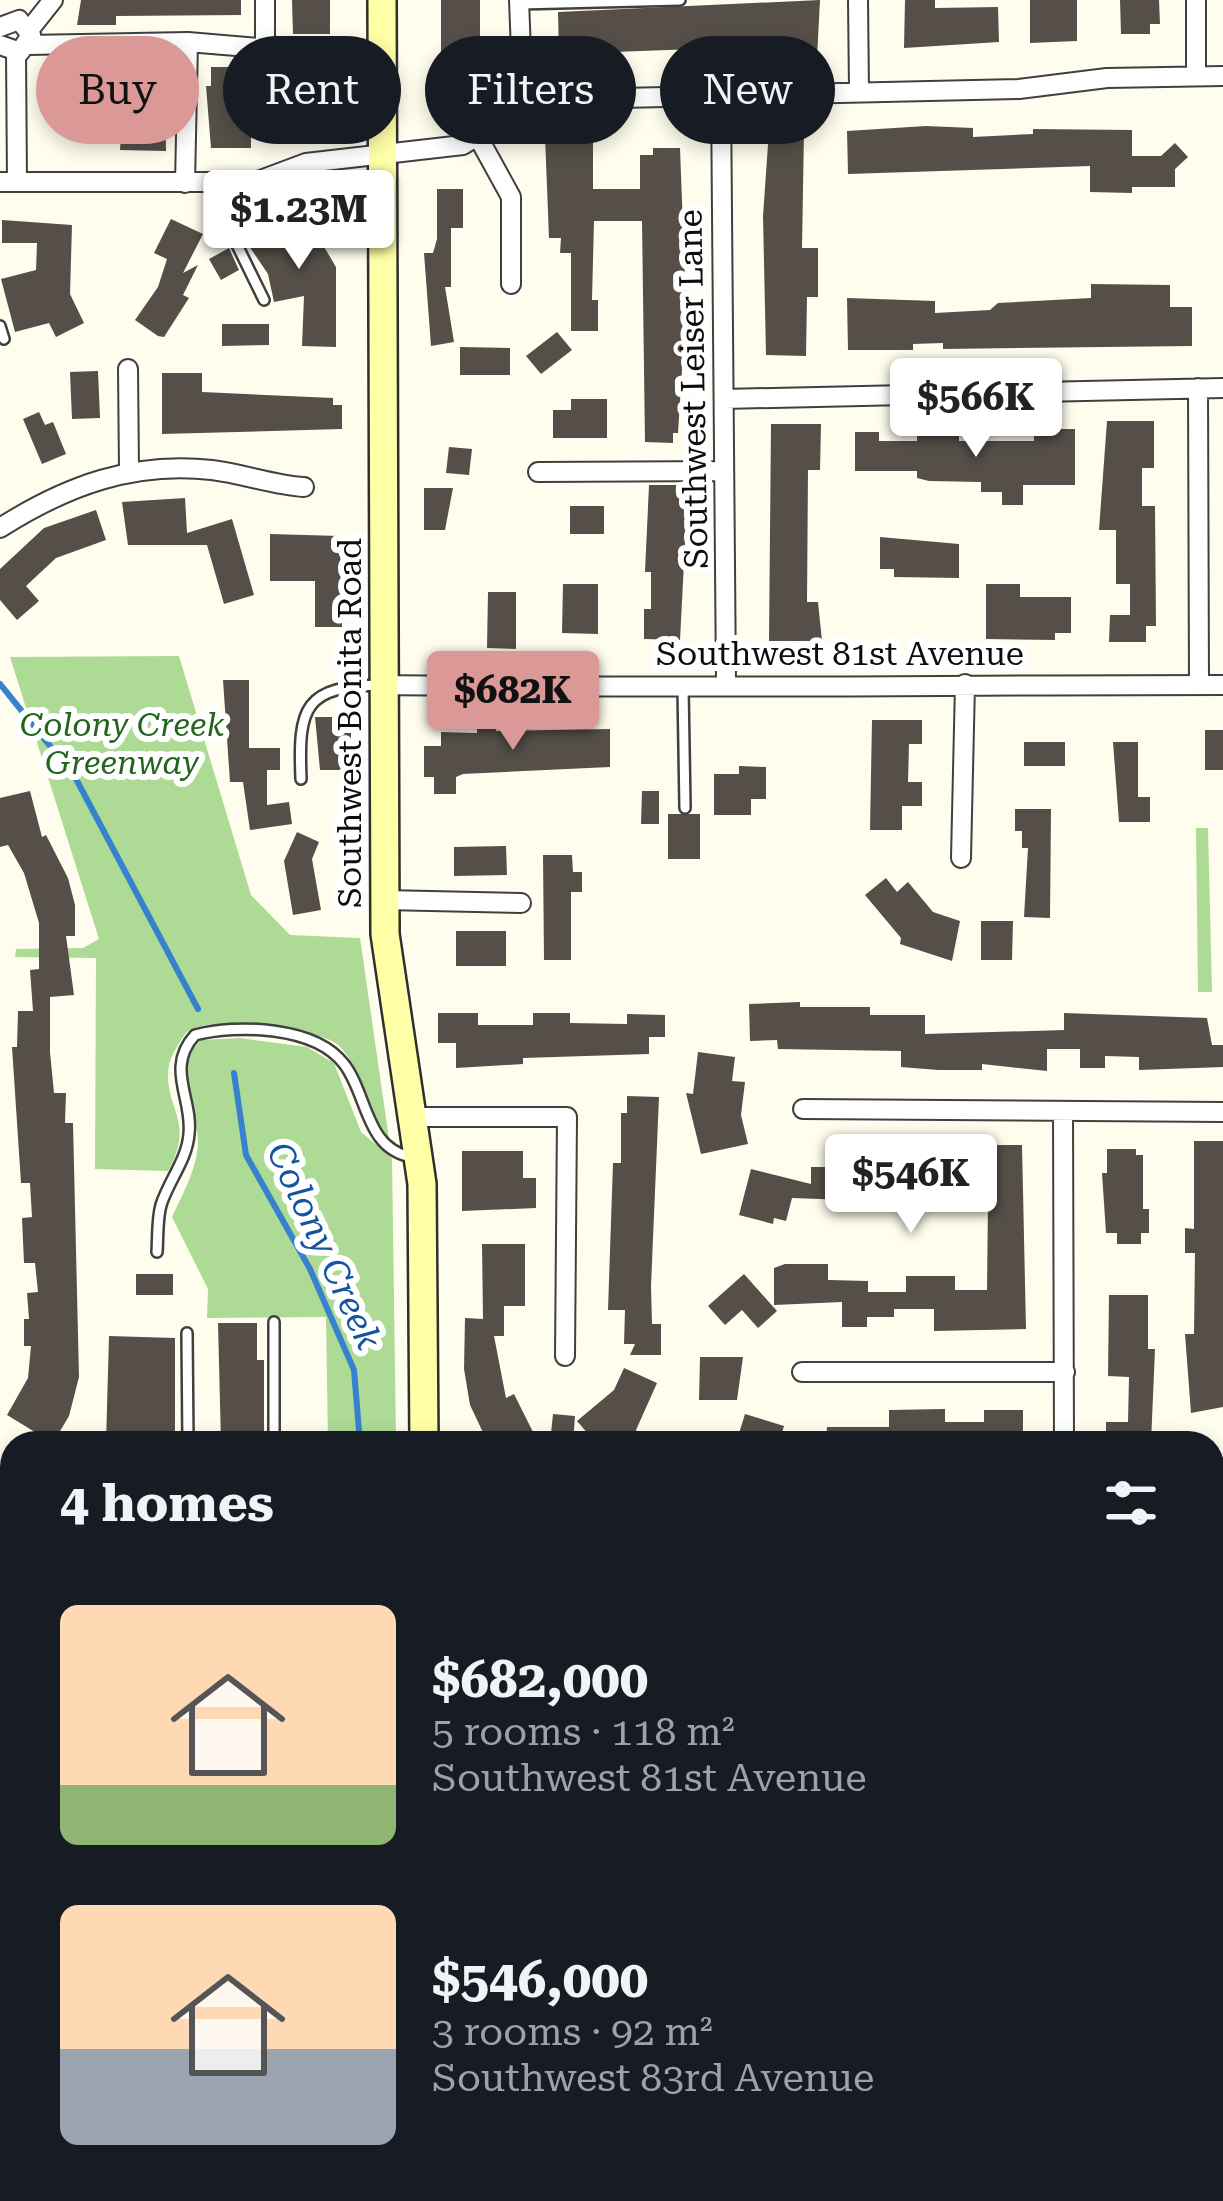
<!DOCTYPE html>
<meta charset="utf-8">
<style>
:root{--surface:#171b24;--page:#242831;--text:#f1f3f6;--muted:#9ea1a6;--accent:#da9997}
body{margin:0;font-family:"Roboto Serif",serif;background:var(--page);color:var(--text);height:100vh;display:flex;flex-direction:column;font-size:45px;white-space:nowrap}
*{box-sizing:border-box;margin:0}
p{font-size:39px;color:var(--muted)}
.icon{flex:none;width:66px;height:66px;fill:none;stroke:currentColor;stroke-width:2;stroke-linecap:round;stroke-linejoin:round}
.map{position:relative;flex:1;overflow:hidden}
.panel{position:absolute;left:0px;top:1431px;width:1224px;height:771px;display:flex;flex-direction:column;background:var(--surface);border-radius:36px 36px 0 0;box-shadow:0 6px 18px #0003}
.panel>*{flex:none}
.top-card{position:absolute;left:36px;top:36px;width:1152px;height:108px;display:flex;gap:24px}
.price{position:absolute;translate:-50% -102px;padding:0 27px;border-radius:12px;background:#fff;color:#222;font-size:39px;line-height:78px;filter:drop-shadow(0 3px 6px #0008)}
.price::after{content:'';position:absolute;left:50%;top:72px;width:36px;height:27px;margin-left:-18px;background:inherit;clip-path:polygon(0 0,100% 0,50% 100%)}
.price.on{background:var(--accent);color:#111}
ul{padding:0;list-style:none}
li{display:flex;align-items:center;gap:36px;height:300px;padding:0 60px}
li span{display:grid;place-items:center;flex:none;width:336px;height:240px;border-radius:18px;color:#555}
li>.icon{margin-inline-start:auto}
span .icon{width:144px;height:144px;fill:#fffc;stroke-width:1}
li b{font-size:51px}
h2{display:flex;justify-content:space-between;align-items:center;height:144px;padding:0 60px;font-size:51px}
.pill{padding:0 42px;border-radius:54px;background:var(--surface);box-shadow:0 6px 18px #0003;font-size:42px;line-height:108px}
.pill.on{background:var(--accent);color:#111}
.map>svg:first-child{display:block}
</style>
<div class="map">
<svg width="1223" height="2201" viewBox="0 0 1223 2201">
<rect width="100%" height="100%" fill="#fffded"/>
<path fill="#adda95" d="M179,656L251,895L290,935L360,938L389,1139C359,1118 367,1071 338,1045C319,1028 207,1014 187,1032C182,1037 170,1058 169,1065C162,1108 197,1119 168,1171L95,1169L96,958L15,957L16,949L83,948L99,939L10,657Z
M1196,828H1208L1212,992H1198Z
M240,1038L307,1047L334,1063L361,1132L392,1158L396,1443H328L326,1317L207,1318L208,1289L172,1217C182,1196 198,1166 198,1142C198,1106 170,1072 201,1040Z
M1212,1804H1223V1915L1212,1908Z
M981,2190H1063V2200L1072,2201H982Z"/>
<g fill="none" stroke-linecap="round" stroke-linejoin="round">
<path stroke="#3782cf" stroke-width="6" d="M0,684L75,777L198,1009
M234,1073L246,1155L310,1269L354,1370L360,1443
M1218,1834L1223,1833
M1018,2190L1020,2201"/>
</g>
<path fill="#564f49" d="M81,0H241V15L116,16V25H77Z
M292,0H330V34H293Z
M441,0H480V74H441Z
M820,0L817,58L776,56V46L559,54L558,12Z
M905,0H935V8L998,7L999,42L904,48Z
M1030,0H1077V41L1030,43Z
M1120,0H1159L1160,24H1150V34H1121Z
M120,61H164L166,151L120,150L121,134L57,132L52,66H76L75,95H120Z
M211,67H248V82L337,76V114L251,121V148H211L206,86H211Z
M926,126L973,128V137L1033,134V129L1132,130V156H1161L1175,143L1188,157L1175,169V187H1132V193L1090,192V166L848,174L847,131Z
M769,130H804L802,248H818V297H807L806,356L766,355L763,216Z
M545,136L593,141V189H640V155H653V148H680L686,307L678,433H673V443L645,442L642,221H594L592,300H598V331H571V253H560L561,238H549Z
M437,189H463V228H451V287H445L454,342L431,346L424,253H433L437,239Z
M301,208L336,267V347L302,346L304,296L274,302L268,274L245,240L243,229L264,217L269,227Z
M171,219L203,234L183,273L198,265L183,295L189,298L164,337L158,336L135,320L158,287L167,259L154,253Z
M2,220L72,225L70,294L84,323L56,337L49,323L15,332L1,279L36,270L37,243H2Z
M229,248L239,270L221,280L209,259Z
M1091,284L1170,285V307H1192V346L943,349V343L913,344V350H848L847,298L935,301V313L990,310L998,303L1091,298Z
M222,324H269V345L222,346Z
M557,332L572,350L541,374L526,356Z
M460,347L510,348V375H460Z
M98,371L100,418L72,419L70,372Z
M162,373H202V392L333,398V405H342V429L162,434Z
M571,399H607V438H553V410H571Z
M39,412L45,425L53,422L66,454L42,464L23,419Z
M1107,421H1154V468H1142V506H1155L1156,626H1146V642H1109L1110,615H1130V584H1116V530H1099Z
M771,424H821L820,470H808L807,602H818L822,641H769Z
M1034,429H1075V485H1023V505H1002V492H981V482L929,481L917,478V471H855V432H879V441H917V432H959V441H1034Z
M449,447L472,449L469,475L446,473Z
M649,485H688L680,640L644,639V609H651V572H645Z
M424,488H453L445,530H424Z
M185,498L187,533L232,519L254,595L224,604L207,545H128L122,502Z
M570,506H604V534H570Z
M96,510L106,540L56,558L26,586L39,601L17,620L0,600V569L44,528Z
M270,534L340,536L342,627H315V581H270Z
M880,537L959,544V578L894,577V569H880Z
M563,584H598V634L562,633Z
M986,584H1020V597H1071V633H1055V640L986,639Z
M488,592H516V649L487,648Z
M223,680H249V748H280V770H267V805L289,802L292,824L250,830L243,782H230Z
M315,717H338V728H351V770H320Z
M872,720H922V744H909L908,782H922V806H902V830H870Z
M477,727H496V731L610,729V767L463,774L456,777V794H434V777H424V746H441V732L477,733Z
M1205,730H1223V770H1205Z
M1024,742H1065V766H1024Z
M1113,742H1138V797H1150V822H1119Z
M739,766L766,767V799H751V815H714V774H739Z
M30,791L42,837L46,835L68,878L75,905V936H66L74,995L50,997V1052L54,1093H66L65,1123H73L79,1377L69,1416L53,1443L7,1415L28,1378L31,1346H24V1319H29L27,1293L38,1292L35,1263H24L22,1218L32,1217L30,1183H21L12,1047H17L18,1011H33L30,970L39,969V923L24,873L8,845L0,847V798Z
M642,791H659V824H641Z
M1015,809H1051L1050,918L1024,917L1028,848H1022V831H1015Z
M668,814H700V859H668Z
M297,832L319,842L312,859L321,910L293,915L284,861Z
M506,846L507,875L454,876V847Z
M543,855H572L573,872H582V892H571V960H544Z
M886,878L897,892L908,882L933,912L960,921L952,961L900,944L901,938L865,895Z
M981,921H1013L1012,960H981Z
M456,931H506V966H456Z
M800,1002V1007H870V1015H925V1034L1064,1030V1013L1207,1018L1212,1045H1223V1067L1139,1070V1057L1105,1056V1068H1080V1049H1047V1071L982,1064V1070H938L901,1067V1051L778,1049L777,1040L750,1041L749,1004Z
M438,1013H478V1025H533V1013H570V1023L627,1024V1014L665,1015V1037H649V1054L523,1058V1064L456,1068V1043H438Z
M698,1052L735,1057L732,1081L745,1082L741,1115L748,1144L701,1154L686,1093L693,1094Z
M627,1096L659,1097L651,1286L652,1324H661V1355H630L635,1344H624L625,1310H608L613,1163H621V1113H627Z
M1194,1141H1223V1407L1191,1413L1185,1334H1194L1195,1253H1185V1228L1194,1229Z
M986,1145H1022L1026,1329L934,1331V1309H894V1317H867V1327H842V1302L774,1305V1268L785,1264H828V1280L868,1281V1292H906V1276H955V1290H987L988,1197H981V1188H874V1201L792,1198L786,1221L774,1218L773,1224L739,1215L751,1169L811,1184V1167H848V1155L953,1149V1157H986Z
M1107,1149H1136V1155H1143V1209H1149V1233H1141V1244H1117V1233H1106L1102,1173H1107Z
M462,1151H523V1178H536V1208L462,1211Z
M482,1244H525V1306H504V1336H494L506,1398L514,1394L534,1434L515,1443H488L470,1405L464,1369L465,1318L483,1319Z
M136,1274H173V1295H136Z
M744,1274L777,1311L758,1328L742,1310L725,1325L708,1306Z
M1109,1295H1148V1349H1155L1151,1443L1106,1441V1422H1128L1129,1377L1108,1376Z
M218,1323H257V1360H264V1432H257V1443H221Z
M109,1336L175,1338V1443H106Z
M700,1357H743L737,1400H699Z
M624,1368L657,1383L636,1430L647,1443H596L577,1421L614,1390Z
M945,1409V1422H984V1410H1023V1443H826L827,1427H889V1410Z
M553,1414L575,1416L573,1443H550Z
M745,1414L784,1426L779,1443H736Z"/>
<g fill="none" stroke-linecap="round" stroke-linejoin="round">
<defs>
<path id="service" d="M519,4L680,0
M219,183L217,204L264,300
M0,326L4,339
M683,688L685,808
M301,779C298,707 304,686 382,685
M157,1252C158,1237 157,1219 161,1205C169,1180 187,1160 189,1134C193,1098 165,1068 195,1035C237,1024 315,1026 344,1064C368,1095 365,1149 412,1157
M274,1322V1443
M187,1333L188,1443
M0,1570L12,1574"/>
<path id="minor" d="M265,0V48
M519,0L523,104
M858,0L859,90
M1196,0V74
M0,27L19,20L31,35L20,52L0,45
M30,29L53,0
M28,45L188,42L344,55
M16,53L17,182
M721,95L726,683
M478,137L511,197V284
M0,182H255L306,163L463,145L534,100L1019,89L1107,78L1223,76
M185,183L188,42
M128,369L129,471
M1198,388L1199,685
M724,399L1223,388
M538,472L724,471
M0,528C66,486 133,461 212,470C244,474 273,485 304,487
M385,685C664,689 944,685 1223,685
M961,858L965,684
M384,900L521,903
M803,1109L1223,1112
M1063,1112L1064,1443
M413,1117H567L565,1356
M802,1372H1065
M1212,1683H1223
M0,1779H12
M1212,1938H1223
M366,2190V2201
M869,2190V2201
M1184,2201V2190"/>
<path id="secondary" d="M382,0L385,934L422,1184L424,1443
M1212,1530H1223
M0,1628L12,1625"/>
</defs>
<use href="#service" stroke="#404040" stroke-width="14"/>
<use href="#minor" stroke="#404040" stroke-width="22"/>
<use href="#secondary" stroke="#2f2f2f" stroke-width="32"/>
<use href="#service" stroke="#fff" stroke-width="9"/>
<use href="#minor" stroke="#fff" stroke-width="18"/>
<use href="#secondary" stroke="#ffffa8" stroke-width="27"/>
</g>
<g text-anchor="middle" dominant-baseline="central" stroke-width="12" stroke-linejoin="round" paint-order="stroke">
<g font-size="33" fill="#0d0d0d" stroke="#fff">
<text transform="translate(693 389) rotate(-91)">Southwest Leiser Lane</text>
<text x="840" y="653">Southwest 81st Avenue</text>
<text transform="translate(349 723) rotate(-90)">Southwest Bonita Road</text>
</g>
<g font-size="33" font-style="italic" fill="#24651d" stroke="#fff">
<text x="122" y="724">Colony Creek<tspan x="122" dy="38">Greenway</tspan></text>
</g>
<g font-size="36" font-style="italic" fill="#1555a0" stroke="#fff">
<text transform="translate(324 1246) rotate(65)">Colony Creek</text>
</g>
</g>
</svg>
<b class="price" style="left:299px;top:272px">$1.23M</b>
<b class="price" style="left:976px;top:460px">$566K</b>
<b class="price on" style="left:513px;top:753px">$682K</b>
<b class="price" style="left:911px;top:1236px">$546K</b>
<div class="top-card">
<a class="pill on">Buy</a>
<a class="pill">Rent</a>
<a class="pill">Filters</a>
<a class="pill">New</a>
</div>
<section class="panel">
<h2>4 homes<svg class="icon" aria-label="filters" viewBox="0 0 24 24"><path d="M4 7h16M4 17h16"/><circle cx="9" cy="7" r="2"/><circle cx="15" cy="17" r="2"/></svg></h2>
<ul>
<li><span style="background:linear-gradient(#ffd9b3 75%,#8fb573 0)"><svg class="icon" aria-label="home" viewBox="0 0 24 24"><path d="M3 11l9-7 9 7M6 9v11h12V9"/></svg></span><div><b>$682,000</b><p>5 rooms · 118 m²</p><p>Southwest 81st Avenue</p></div></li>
<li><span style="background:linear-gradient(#ffd9b3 60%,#9aa5b1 0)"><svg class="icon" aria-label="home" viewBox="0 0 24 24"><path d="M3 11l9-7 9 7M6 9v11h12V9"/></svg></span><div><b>$546,000</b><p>3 rooms · 92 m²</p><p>Southwest 83rd Avenue</p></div></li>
</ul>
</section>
</div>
